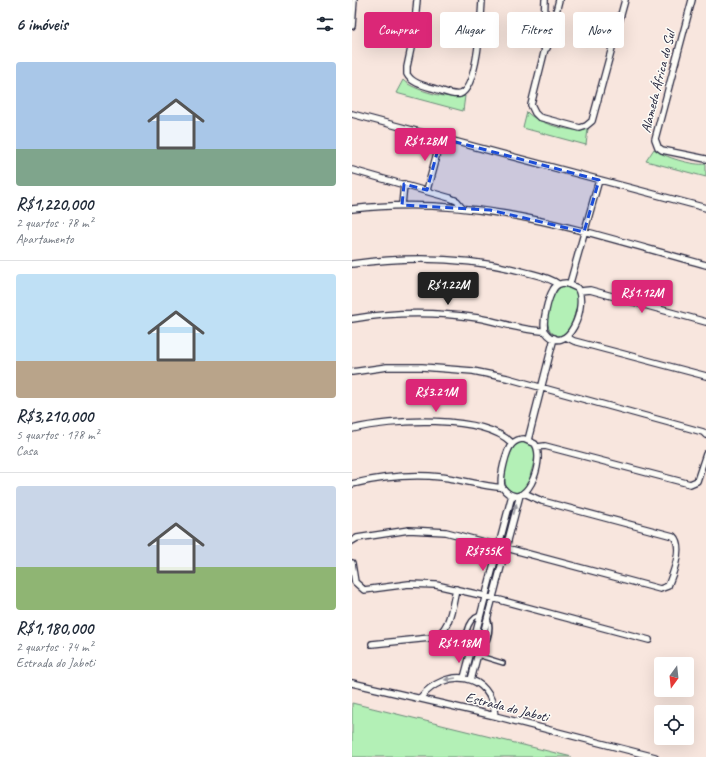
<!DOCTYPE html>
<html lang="pt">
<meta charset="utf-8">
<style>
:root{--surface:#fff;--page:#f6f6f7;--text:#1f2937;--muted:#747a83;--line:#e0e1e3;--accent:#db2777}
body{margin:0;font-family:Caveat,sans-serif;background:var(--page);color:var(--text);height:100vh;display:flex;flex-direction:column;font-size:15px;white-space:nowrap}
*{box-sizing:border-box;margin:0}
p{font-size:13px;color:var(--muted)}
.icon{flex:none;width:22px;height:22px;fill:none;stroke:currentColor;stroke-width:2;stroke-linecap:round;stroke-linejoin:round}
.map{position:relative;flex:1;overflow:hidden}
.drawer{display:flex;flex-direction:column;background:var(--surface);width:352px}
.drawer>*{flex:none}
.top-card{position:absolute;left:12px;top:12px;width:282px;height:36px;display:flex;gap:8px}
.needle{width:26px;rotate:195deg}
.fabs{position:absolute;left:302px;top:657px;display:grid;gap:8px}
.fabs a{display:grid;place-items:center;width:40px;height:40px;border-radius:4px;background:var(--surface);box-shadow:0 4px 16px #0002;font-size:20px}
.price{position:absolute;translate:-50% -34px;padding:0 9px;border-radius:4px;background:var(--accent);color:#fff;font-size:13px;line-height:26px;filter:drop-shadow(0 1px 2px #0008)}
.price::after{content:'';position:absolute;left:50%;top:24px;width:12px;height:9px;margin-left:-6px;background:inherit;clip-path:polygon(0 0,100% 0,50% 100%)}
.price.active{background:#222;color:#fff}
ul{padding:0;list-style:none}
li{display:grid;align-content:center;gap:8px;height:212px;padding:0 16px}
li+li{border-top:1px solid var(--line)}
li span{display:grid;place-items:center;height:124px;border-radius:4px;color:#555}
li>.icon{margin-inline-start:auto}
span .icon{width:72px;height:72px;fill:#fffc;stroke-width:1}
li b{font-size:17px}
h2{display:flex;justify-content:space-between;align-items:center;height:48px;padding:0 16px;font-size:17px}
.chip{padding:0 14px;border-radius:4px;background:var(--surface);box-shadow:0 4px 16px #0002;font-size:14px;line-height:36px}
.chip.active{background:var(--accent);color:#fff}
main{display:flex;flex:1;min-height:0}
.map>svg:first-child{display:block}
</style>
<main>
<section class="drawer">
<h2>6 imóveis<svg class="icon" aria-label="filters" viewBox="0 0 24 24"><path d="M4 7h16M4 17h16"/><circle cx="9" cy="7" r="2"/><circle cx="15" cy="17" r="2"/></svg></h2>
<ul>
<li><span style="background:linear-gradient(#a9c7e8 70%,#7fa58c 0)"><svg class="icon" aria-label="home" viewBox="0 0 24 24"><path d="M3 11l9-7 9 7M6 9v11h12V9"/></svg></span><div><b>R$1,220,000</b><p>2 quartos · 78 m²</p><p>Apartamento</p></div></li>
<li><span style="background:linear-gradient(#bfe0f5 70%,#b9a48a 0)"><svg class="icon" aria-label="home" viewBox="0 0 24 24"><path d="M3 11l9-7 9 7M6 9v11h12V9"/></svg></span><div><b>R$3,210,000</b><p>5 quartos · 178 m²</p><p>Casa</p></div></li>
<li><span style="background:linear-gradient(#c9d6e8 65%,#8fb573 0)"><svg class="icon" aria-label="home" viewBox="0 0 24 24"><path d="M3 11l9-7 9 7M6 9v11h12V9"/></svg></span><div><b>R$1,180,000</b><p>2 quartos · 74 m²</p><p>Estrada do Jaboti</p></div></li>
</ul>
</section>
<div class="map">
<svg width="354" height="757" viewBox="0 0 354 757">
<rect width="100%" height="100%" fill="#f8e6de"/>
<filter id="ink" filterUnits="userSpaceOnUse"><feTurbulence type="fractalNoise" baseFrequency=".025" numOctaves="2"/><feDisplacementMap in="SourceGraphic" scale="8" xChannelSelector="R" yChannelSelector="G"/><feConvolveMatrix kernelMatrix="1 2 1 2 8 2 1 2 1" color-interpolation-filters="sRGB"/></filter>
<g filter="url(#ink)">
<path fill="#b3f0b6" stroke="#6a8978" d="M51,80C60,90 101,101 113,96L111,111L44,93Z
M175,112C184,123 223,134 236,129L234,145L171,128Z
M302,149C311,157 342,166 354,164V177L294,161Z
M211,286L223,290L227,299L219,327L216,333L207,336C185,332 199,291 211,286Z
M168,442C188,440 183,460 179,472C178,477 177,485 173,489C169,493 163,493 158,491C146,483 157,446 168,442Z
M0,703L220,757H0Z"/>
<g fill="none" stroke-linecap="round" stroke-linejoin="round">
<defs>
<path id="service" d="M136,618C141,629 135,648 125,655L151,663
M118,654C109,643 115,619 128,615"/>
<path id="minor" d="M65,0L62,34L55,67V74C60,84 74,86 84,89C91,91 101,96 108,94C126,87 129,18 130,0
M207,0L195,48L193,49L179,105L183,113L187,117L228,128L234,126L240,121L273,0
M340,0L303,139L306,147L310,150L354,159
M0,26L2,0
M193,49L191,46L193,0
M0,114L354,208
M0,170L98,198L105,201L110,207
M75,190L89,138
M50,205L52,184
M0,209C126,193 235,233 354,265
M0,264C57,256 116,257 173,272C184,275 197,277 206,284
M214,283L225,288C237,304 215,361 193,331C190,322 196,298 201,290C203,285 209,283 214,283Z
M218,283L247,180
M228,291L238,290L354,322
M0,319C41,312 85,312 126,318C148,322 171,331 193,331
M214,337L222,341L354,376
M0,372L35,367H70L121,371L155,378L351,432L354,435
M0,429C39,419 130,414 160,443
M172,439L183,444C194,460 173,518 150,487C147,479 154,450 160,444C163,441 167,439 172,439Z
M176,440L202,338
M185,447L193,446L338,484L345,481L354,454
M0,484C29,477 59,474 89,477C103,478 142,489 150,487
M0,541L5,538L57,530L94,532L308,589L316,586C321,574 332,546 321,536L190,501L172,493
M0,563L3,582L12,590L57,584L84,585L133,596L297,640
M20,644L78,638C98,635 100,606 104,589
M112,678L160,495
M119,680L168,495
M0,683L143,716L303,757
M68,698C94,667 139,671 143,716"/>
</defs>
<use href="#service" stroke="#22223b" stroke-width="6"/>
<use href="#minor" stroke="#22223b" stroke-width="8"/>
<use href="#service" stroke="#fdfcf7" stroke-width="3"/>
<use href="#minor" stroke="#fdfcf7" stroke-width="5.5"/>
</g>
<defs><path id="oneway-solid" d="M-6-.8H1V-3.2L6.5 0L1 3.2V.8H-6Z"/></defs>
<g fill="#9a9aa2">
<use href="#oneway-solid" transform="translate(163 509) rotate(-75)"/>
<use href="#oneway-solid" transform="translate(98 679) rotate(171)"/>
</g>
</g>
<path fill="#1d4ed8" fill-opacity="0.2" stroke="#1d4ed8" stroke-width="3" stroke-dasharray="8 5" stroke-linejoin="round" d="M89,138L247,180L232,232L138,210L50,205L52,184L75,190Z"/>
<g text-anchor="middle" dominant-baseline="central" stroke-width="3" stroke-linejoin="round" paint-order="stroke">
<g font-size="14" fill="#22223b" stroke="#fdfcf7">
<text transform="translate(306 82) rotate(-76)">Alameda África do Sul</text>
<text transform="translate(155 707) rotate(14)">Estrada do Jaboti</text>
</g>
</g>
</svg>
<div class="fabs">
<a><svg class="needle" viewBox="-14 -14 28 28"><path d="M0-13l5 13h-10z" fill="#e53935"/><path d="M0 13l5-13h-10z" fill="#747a83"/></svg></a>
<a><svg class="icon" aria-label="locate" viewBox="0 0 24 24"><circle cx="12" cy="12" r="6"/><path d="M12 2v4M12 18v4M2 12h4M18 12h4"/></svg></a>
</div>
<b class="price" style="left:73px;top:162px">R$1.28M</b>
<b class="price active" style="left:96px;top:306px">R$1.22M</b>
<b class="price" style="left:290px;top:314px">R$1.12M</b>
<b class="price" style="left:84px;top:413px">R$3.21M</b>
<b class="price" style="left:131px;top:572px">R$755K</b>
<b class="price" style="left:107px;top:664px">R$1.18M</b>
<div class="top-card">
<a class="chip active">Comprar</a>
<a class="chip">Alugar</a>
<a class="chip">Filtros</a>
<a class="chip">Novo</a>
</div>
</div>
</main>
